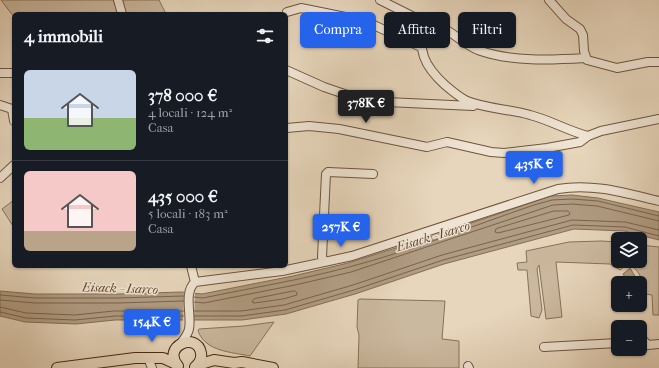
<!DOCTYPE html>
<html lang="it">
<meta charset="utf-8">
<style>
:root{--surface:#171b24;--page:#20242c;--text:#f1f3f6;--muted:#9ea1a6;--line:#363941;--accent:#2563eb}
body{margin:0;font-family:"IM FELL French Canon",serif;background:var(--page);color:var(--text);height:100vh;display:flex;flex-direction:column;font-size:15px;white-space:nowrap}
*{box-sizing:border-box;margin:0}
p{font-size:13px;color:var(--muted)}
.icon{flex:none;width:22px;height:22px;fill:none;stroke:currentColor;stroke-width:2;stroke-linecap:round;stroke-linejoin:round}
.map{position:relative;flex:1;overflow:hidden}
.details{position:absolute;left:12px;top:12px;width:276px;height:256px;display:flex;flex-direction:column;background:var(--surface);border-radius:6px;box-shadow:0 1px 3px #0004}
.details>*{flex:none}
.hud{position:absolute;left:300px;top:12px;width:299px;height:36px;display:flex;gap:8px}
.tools{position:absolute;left:611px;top:232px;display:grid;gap:8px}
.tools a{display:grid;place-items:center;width:36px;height:36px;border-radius:6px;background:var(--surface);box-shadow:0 1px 3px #0004;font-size:20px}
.price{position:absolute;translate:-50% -34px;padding:0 9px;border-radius:4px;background:var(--accent);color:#fff;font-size:13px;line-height:26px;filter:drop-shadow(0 1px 2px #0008)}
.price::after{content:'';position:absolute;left:50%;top:24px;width:12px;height:9px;margin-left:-6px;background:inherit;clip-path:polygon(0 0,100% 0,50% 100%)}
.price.active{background:#222;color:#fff}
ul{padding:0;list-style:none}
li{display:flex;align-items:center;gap:12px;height:100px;padding:0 12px}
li+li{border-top:1px solid var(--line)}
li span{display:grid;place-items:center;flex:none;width:112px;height:80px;border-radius:6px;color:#555}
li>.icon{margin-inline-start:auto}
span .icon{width:48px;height:48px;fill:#fffc;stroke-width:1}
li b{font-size:17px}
h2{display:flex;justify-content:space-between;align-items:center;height:48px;padding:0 12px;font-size:17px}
.tag{padding:0 14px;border-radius:6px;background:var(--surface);box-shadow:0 1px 3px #0004;font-size:14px;line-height:36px}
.tag.active{background:var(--accent);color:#fff}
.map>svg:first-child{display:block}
</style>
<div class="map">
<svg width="659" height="368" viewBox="0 0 659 368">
<rect width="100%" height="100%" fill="#e7d6bc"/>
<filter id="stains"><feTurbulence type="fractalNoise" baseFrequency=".005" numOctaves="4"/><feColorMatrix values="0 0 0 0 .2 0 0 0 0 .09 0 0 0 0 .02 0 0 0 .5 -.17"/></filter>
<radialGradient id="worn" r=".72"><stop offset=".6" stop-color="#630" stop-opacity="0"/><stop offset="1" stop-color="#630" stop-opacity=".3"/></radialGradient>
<path fill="#cbb99f" stroke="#887259" d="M1,0H159L166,14H14V17Z
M14,200V225L13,226L2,209Z
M601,241L618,242V261H640V245L659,247V315H653L652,295L645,294C643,283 640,266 626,265L620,270L610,264L556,262L562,317L546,319L539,265L537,269L542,310L539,318L531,316L527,270H518L517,263L527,262L526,251L569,242Z
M360,299L445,301L442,339L459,341V368H358L359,335L357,327L358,300Z
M274,322L250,356C232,352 206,352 198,331L199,329L244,326Z"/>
<path fill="#b09c83" stroke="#856e56" d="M572,195L598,198L659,212V240L624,231L574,229L444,264L355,294L286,314L242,320H115L76,324L25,322L0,316V291L35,294H118L181,292L202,294L293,276L348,263L418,241L533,202L551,196Z
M630,268L639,283H629L623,274Z"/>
<path fill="#e7d6bc" d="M184,291L195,292L194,322H183Z"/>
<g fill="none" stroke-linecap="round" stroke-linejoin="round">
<path stroke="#7a634b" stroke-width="1" d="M554,211H568L570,213L569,215L498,233L495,232L496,229Z
M295,291L297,293V295L283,299L254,303L252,302L254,299Z
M0,295L35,298H118L184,296
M194,297L203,298C251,288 301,280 349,267C411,251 472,226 534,205L552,200L572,199L598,201L659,216
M0,300L35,303H119L184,301
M194,302L204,303L295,285L351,272L553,205L572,204L597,206L659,221
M0,307L26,313L75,315L114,311H184
M194,311H241L284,305L353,285L442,255L572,220L625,222L659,230
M0,312L26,318L75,320L115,316H184
M194,316H242L285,310L354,290L443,260L573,225L625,227L659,236"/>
<defs>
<path id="minor" d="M118,0L122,14
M380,0L424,22C445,23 459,42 478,50C510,62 552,60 585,58
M549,0L566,19L580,29L583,35L584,51L587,60L617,68L648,62H659
M287,12L301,8L365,21L421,47
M424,22C417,50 424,66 445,85C452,91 459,97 467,101C487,109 510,109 530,115C550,120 568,131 588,136
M286,70L324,87L365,101L473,106
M0,73H14
M0,105L12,109L14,121
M287,128L309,126L339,129L427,147L447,142L491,152L504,153L547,148L580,142L588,136L601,131L659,119
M0,178L14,165
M324,262L322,257L326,174L328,172L373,174
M191,266L195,282
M195,282L282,271L352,256L558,189C593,183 625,193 659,201
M640,341H644L648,345L659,344
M181,343C184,339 188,334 189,329C192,315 183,293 195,282
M544,347L618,343
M150,363L152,368
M468,366L469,368"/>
<path id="major" d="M198,365L214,360L234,363L242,362L273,368
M178,366C161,346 197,331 201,353C202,359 200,363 195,367
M57,368L135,358H163L176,364"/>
</defs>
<use href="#minor" stroke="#6e553d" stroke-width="10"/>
<use href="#major" stroke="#452a13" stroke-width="12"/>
<use href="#minor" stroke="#efe4d3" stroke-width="8"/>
<use href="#major" stroke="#e7d6bc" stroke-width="10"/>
</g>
<g text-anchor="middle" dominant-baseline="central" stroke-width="3" stroke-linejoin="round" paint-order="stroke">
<g font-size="13" font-style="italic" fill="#60462f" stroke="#efe4d3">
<text transform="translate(433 236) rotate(-17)">Eisack - Isarco</text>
<text transform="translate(120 288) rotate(2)">Eisack - Isarco</text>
</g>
</g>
<rect width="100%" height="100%" filter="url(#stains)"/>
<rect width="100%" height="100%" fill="url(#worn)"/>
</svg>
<div class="tools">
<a><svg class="icon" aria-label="layers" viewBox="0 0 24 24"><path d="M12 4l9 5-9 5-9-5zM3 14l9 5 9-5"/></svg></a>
<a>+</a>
<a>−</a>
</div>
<b class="price active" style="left:366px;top:124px">378K €</b>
<b class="price" style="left:534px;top:185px">435K €</b>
<b class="price" style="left:341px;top:248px">257K €</b>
<b class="price" style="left:152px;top:343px">154K €</b>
<div class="hud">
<a class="tag active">Compra</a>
<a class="tag">Affitta</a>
<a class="tag">Filtri</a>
</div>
<section class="details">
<h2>4 immobili<svg class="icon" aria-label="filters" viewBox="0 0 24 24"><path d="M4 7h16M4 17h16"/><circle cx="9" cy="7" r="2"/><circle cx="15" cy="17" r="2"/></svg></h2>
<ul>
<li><span style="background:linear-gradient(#c9d6e8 60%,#8fb573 0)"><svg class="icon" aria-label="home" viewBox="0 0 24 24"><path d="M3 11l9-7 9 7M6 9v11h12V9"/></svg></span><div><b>378 000 €</b><p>4 locali · 124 m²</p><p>Casa</p></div></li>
<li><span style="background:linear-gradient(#f6c9c9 75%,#b9a48a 0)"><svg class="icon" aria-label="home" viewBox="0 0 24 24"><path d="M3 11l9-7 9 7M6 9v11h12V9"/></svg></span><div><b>435 000 €</b><p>5 locali · 183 m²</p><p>Casa</p></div></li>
</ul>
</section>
</div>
